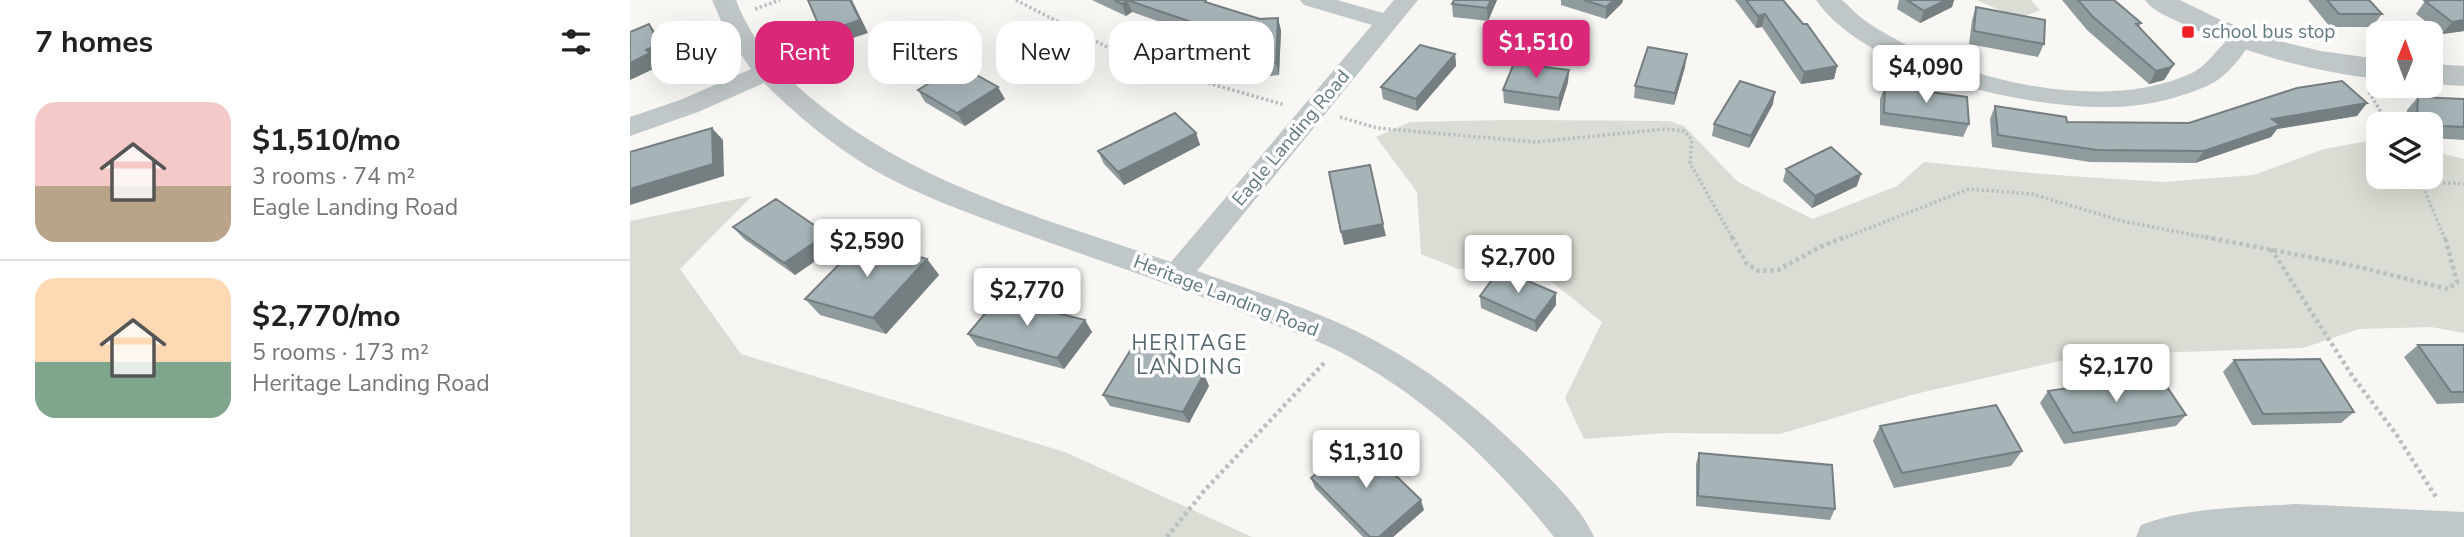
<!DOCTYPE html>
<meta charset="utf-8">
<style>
:root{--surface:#fff;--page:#f6f6f6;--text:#222;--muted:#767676;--line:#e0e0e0;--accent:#db2777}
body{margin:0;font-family:"Nunito Sans",sans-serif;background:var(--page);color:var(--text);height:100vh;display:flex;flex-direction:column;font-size:26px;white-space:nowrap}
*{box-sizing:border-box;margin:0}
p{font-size:23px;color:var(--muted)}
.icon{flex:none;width:38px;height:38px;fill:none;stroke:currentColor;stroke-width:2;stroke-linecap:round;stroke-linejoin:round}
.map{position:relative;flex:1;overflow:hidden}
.drawer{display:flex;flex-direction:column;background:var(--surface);width:630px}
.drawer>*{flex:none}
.guide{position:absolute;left:21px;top:21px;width:665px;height:63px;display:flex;gap:14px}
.needle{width:46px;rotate:1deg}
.controls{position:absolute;left:1736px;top:21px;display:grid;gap:14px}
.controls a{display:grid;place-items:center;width:77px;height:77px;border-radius:14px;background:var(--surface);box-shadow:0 7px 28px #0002;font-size:35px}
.price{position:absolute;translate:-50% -60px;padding:0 16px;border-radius:7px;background:#fff;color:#222;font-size:23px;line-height:46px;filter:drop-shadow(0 2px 4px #0008)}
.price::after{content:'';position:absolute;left:50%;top:42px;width:21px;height:16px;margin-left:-10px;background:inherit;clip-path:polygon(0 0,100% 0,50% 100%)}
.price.selected{background:var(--accent);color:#fff}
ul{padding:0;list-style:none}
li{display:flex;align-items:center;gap:21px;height:175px;padding:0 35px}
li+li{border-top:2px solid var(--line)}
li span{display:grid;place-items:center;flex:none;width:196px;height:140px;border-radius:21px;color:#555}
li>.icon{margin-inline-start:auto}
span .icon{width:84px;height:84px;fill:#fffc;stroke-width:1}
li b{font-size:30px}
h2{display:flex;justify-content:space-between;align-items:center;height:84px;padding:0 35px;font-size:30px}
.tag{padding:0 24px;border-radius:21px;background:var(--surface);box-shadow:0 7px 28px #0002;font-size:24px;line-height:63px}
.tag.selected{background:var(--accent);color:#fff}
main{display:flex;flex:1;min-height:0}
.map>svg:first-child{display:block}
</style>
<main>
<section class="drawer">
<h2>7 homes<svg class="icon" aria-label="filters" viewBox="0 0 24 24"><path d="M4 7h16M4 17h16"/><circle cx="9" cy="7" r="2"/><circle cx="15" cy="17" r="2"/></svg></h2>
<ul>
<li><span style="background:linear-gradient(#f6c9c9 60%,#b9a48a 0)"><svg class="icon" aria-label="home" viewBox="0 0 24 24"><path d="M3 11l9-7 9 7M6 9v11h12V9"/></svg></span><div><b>$1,510/mo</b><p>3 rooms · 74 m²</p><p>Eagle Landing Road</p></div></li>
<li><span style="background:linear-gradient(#ffd9b3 60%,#7fa58c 0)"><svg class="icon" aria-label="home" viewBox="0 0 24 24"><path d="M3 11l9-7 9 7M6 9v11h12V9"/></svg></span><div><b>$2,770/mo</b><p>5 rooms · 173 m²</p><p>Heritage Landing Road</p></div></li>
</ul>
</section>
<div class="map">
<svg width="1834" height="537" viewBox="0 0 1834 537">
<rect width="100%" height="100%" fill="#f8f7f4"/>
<path fill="#d9ddd3" d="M1347,0H1401L1410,10L1389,19Z
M877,120L1039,121L1054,126L1108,182L1183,219L1267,186L1294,162L1411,174L1532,182L1624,175L1694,149L1743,140L1748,141V177H1801V151L1834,159V333L1801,327L1729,329L1673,348L1456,355L1285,394L1150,434L1036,433L954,439L935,398L972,322L902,266L828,269L791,254L787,192L746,137L780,122Z
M122,196L50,269L111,354L435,452L622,537H0V221Z"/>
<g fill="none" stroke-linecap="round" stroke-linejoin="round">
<path stroke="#babfc0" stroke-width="3.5" stroke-dasharray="2.5 2.5" stroke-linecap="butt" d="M386,0L475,46L536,71L655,105
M125,9L150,0
M1739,92L1758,124
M710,117L747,128L906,142L1034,129L1054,131L1062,140L1060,163L1103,239
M1789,177L1815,239
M1793,182L1834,184
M1211,239L1339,189L1402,194L1492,221L1584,239"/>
<path stroke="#babfc0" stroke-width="4.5" stroke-dasharray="3.5 3.5" stroke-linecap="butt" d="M1102,237L1117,264L1129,271L1148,270L1190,247L1215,237
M1575,237L1720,265L1818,289L1827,282L1815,237
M1641,249L1723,377L1766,434L1806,497
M537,537L574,491L696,361"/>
<path fill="#c0c7c9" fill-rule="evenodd" d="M82,0H106C124,47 156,79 196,110C297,188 421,221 541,262L742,25L674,5L670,0H707L753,13L764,0H788L567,271C623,291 683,309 736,336C799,368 855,413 904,463C926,485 952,509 964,537H924C866,464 797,398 714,354C686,339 655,329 626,318C547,286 467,260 387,231C336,212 284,194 237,166C200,143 165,114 134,83L68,112L0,136V117L50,100L121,69L97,34Z
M1186,0H1212C1221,8 1230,18 1240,24C1322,78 1468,116 1562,73C1585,62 1596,28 1619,34L1623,39C1612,56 1598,76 1579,85C1549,99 1513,107 1480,107C1397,109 1237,73 1186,0Z
M1666,504L1834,512V537H1506L1511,525C1557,507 1617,507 1666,504Z"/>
<path fill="#c0c7c9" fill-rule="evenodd" d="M1515,0H1550L1591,20L1645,40L1691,51L1748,59V79C1680,71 1613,53 1551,23C1539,17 1522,11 1515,0Z
M1801,64L1834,66V86L1801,84Z"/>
</g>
<path fill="#909b9d" d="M462,0H576L577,2L651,30L649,75L612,79L608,66L610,50L502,12L496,16Z
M824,0H867L858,21L823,17L822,4Z
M931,0H993L992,3L976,19L931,5Z
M1105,0H1153L1207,66L1204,79L1171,84L1132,27L1126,28Z
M1269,0H1324L1322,7L1290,23L1267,9Z
M1432,0H1484L1511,23L1509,27L1544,64L1536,77L1534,80L1519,84L1457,30Z
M1678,0H1739L1752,14L1742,27H1700Z
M1795,1L1834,31L1812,34L1786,14Z
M1346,7L1414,44L1408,57L1339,44L1342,20Z
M825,54L826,66L787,111L753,99L751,87Z
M1055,67L1044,105L1004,98L1005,86Z
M939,70L938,82L929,111L874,103L873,90Z
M1255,86L1339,124L1333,137L1250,125V99Z
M288,90L375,99L335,126L295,102Z
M1788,97L1834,99V140L1801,138V124H1776L1777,110Z
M1143,104L1119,148L1082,136L1084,124Z
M1365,106L1437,122L1559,123L1727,116L1647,129L1641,137L1565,163L1460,162L1362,147L1360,119Z
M566,133L570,145L494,185L474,164L468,151Z
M1156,169L1227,186L1182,208L1153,181Z
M103,227L197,234L207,246L165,275L114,239Z
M297,259L309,275L256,334L190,315L175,299Z
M850,296L926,305L906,332L851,308Z
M455,320L462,332L434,369L347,346L338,334Z
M1788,345H1834V403L1807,404L1774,357Z
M548,360L544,368L579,386L559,423L480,406L473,395Z
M1604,360L1724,412L1711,423L1622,425L1593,372Z
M1418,391L1556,415L1546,426L1434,444L1410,403Z
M1250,426L1392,451L1381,466L1264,488L1243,441Z
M1069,453L1205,509L1200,520L1066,506V464Z
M681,478L794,510L763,537H733L685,488Z"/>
<path fill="#757e80" d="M220,0H222L238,33L201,45L192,33Z
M497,0L502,12L496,16L492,4Z
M861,0H867L858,21L857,8Z
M984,0H993L992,3L976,19V7Z
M1316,0H1324L1322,7L1290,23L1294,11Z
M1135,14L1132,27L1126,28L1128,16Z
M648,18L651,30L649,75L646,63Z
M1834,20V31L1812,34L1822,22Z
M19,24L29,36L39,57L27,62L30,66L0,80V63Z
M825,54L826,66L787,111L786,99Z
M1057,54L1055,67L1044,105L1045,93Z
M1544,64L1534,80L1519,84L1526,71Z
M1207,66L1204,79L1171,84L1174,72Z
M939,70L938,82L929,111V98Z
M368,87L375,99L335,126L327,113Z
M1145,92L1143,104L1119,148L1121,136Z
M1737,103L1727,116L1647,129L1641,137L1565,163L1574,151L1642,119Z
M82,128L93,140L94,176L0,205V189Z
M566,133L570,145L494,185L488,172Z
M1231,174L1227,186L1182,208L1185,196Z
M753,224L756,236L714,245L711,232Z
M197,234L207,246L165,275L154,263Z
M297,259L309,275L256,334L243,318Z
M926,293V305L906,332L905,321Z
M455,320L462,332L434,369L427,358Z
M542,348L548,360L539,377L533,366Z
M574,374L579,386L559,423L553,412Z
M791,500L794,510L763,537H749Z"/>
<path fill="#a7b4b7" stroke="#757e80" stroke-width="2" d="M178,0H220L230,20L192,33Z
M484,0H576L575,2L630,19L648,18L646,63L608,66L611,39L497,0L492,4Z
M824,0H861L857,8L822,4Z
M954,0H984L976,7Z
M1116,0H1153L1173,24H1177L1207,66L1174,72L1135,14L1128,16Z
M1277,0H1316L1294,11Z
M1448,0H1484L1511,23L1506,24L1544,64L1541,67L1526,71L1463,17Z
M1697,0H1739L1752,14H1709Z
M1805,0H1834V20L1822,22L1795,1Z
M1346,7L1415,20L1414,44L1344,31Z
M19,24L29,44L16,50L20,53L0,63V32Z
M790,45L825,54L786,99L751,87Z
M1018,47L1057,54L1045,93L1005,86Z
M884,63L939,70L929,98L873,90Z
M329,65L368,87L327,113L288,90Z
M1110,81L1145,92L1121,136L1084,124Z
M1712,81L1737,103L1642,119L1650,125L1574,151L1467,150L1368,135L1365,106L1436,117L1437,122L1559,123L1667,88Z
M1255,86L1337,97L1339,124L1254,113Z
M1788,97L1834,99V127L1813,126L1808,119L1787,117Z
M545,113L566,133L488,172L468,151Z
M82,128L83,164L0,189V152Z
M1201,147L1231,174L1185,196L1156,169Z
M740,165L753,224L711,232L699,172Z
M146,199L197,234L154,263L103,227Z
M232,241L297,259L243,318L175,299Z
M870,269L926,293L905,321L850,296Z
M368,298L455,320L427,358L338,334Z
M506,341L542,348L533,366L574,374L553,412L473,395Z
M1788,345H1834V392H1821Z
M1690,359L1724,412L1633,414L1604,360Z
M1529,375L1556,415L1443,433L1418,391Z
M1366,405L1392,451L1272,473L1250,426Z
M728,439L791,500L749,537H740L681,478Z
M1069,453L1202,465L1205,509L1068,496Z"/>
<rect fill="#ec2021" stroke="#fff" stroke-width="2.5" x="1551" y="25" width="14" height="14" rx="3.5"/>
<g text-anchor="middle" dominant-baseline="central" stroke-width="7" stroke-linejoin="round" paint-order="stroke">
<g font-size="19" fill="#617a81" stroke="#fff" text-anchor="start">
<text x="1572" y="32">school bus stop</text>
</g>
<g font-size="19" fill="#617a81" stroke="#fff">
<text transform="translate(661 138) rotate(-50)">Eagle Landing Road</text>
<text transform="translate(596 296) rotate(21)">Heritage Landing Road</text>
</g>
<g font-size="21" letter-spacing="2" fill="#53676c" stroke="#fff">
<text x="560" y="343">HERITAGE<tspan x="560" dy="24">LANDING</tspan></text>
</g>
</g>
</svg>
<div class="controls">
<a><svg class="needle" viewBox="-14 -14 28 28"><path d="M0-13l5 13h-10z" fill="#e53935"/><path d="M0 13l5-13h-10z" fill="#767676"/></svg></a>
<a><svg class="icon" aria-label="layers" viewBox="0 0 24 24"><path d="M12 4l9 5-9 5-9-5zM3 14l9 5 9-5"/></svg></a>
</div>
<b class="price selected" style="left:906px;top:80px">$1,510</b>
<b class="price" style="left:1296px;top:105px">$4,090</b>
<b class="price" style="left:237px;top:279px">$2,590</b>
<b class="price" style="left:888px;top:295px">$2,700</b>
<b class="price" style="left:397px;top:328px">$2,770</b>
<b class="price" style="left:1486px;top:404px">$2,170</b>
<b class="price" style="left:736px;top:490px">$1,310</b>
<div class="guide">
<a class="tag">Buy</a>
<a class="tag selected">Rent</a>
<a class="tag">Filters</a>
<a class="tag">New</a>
<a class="tag">Apartment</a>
</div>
</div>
</main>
